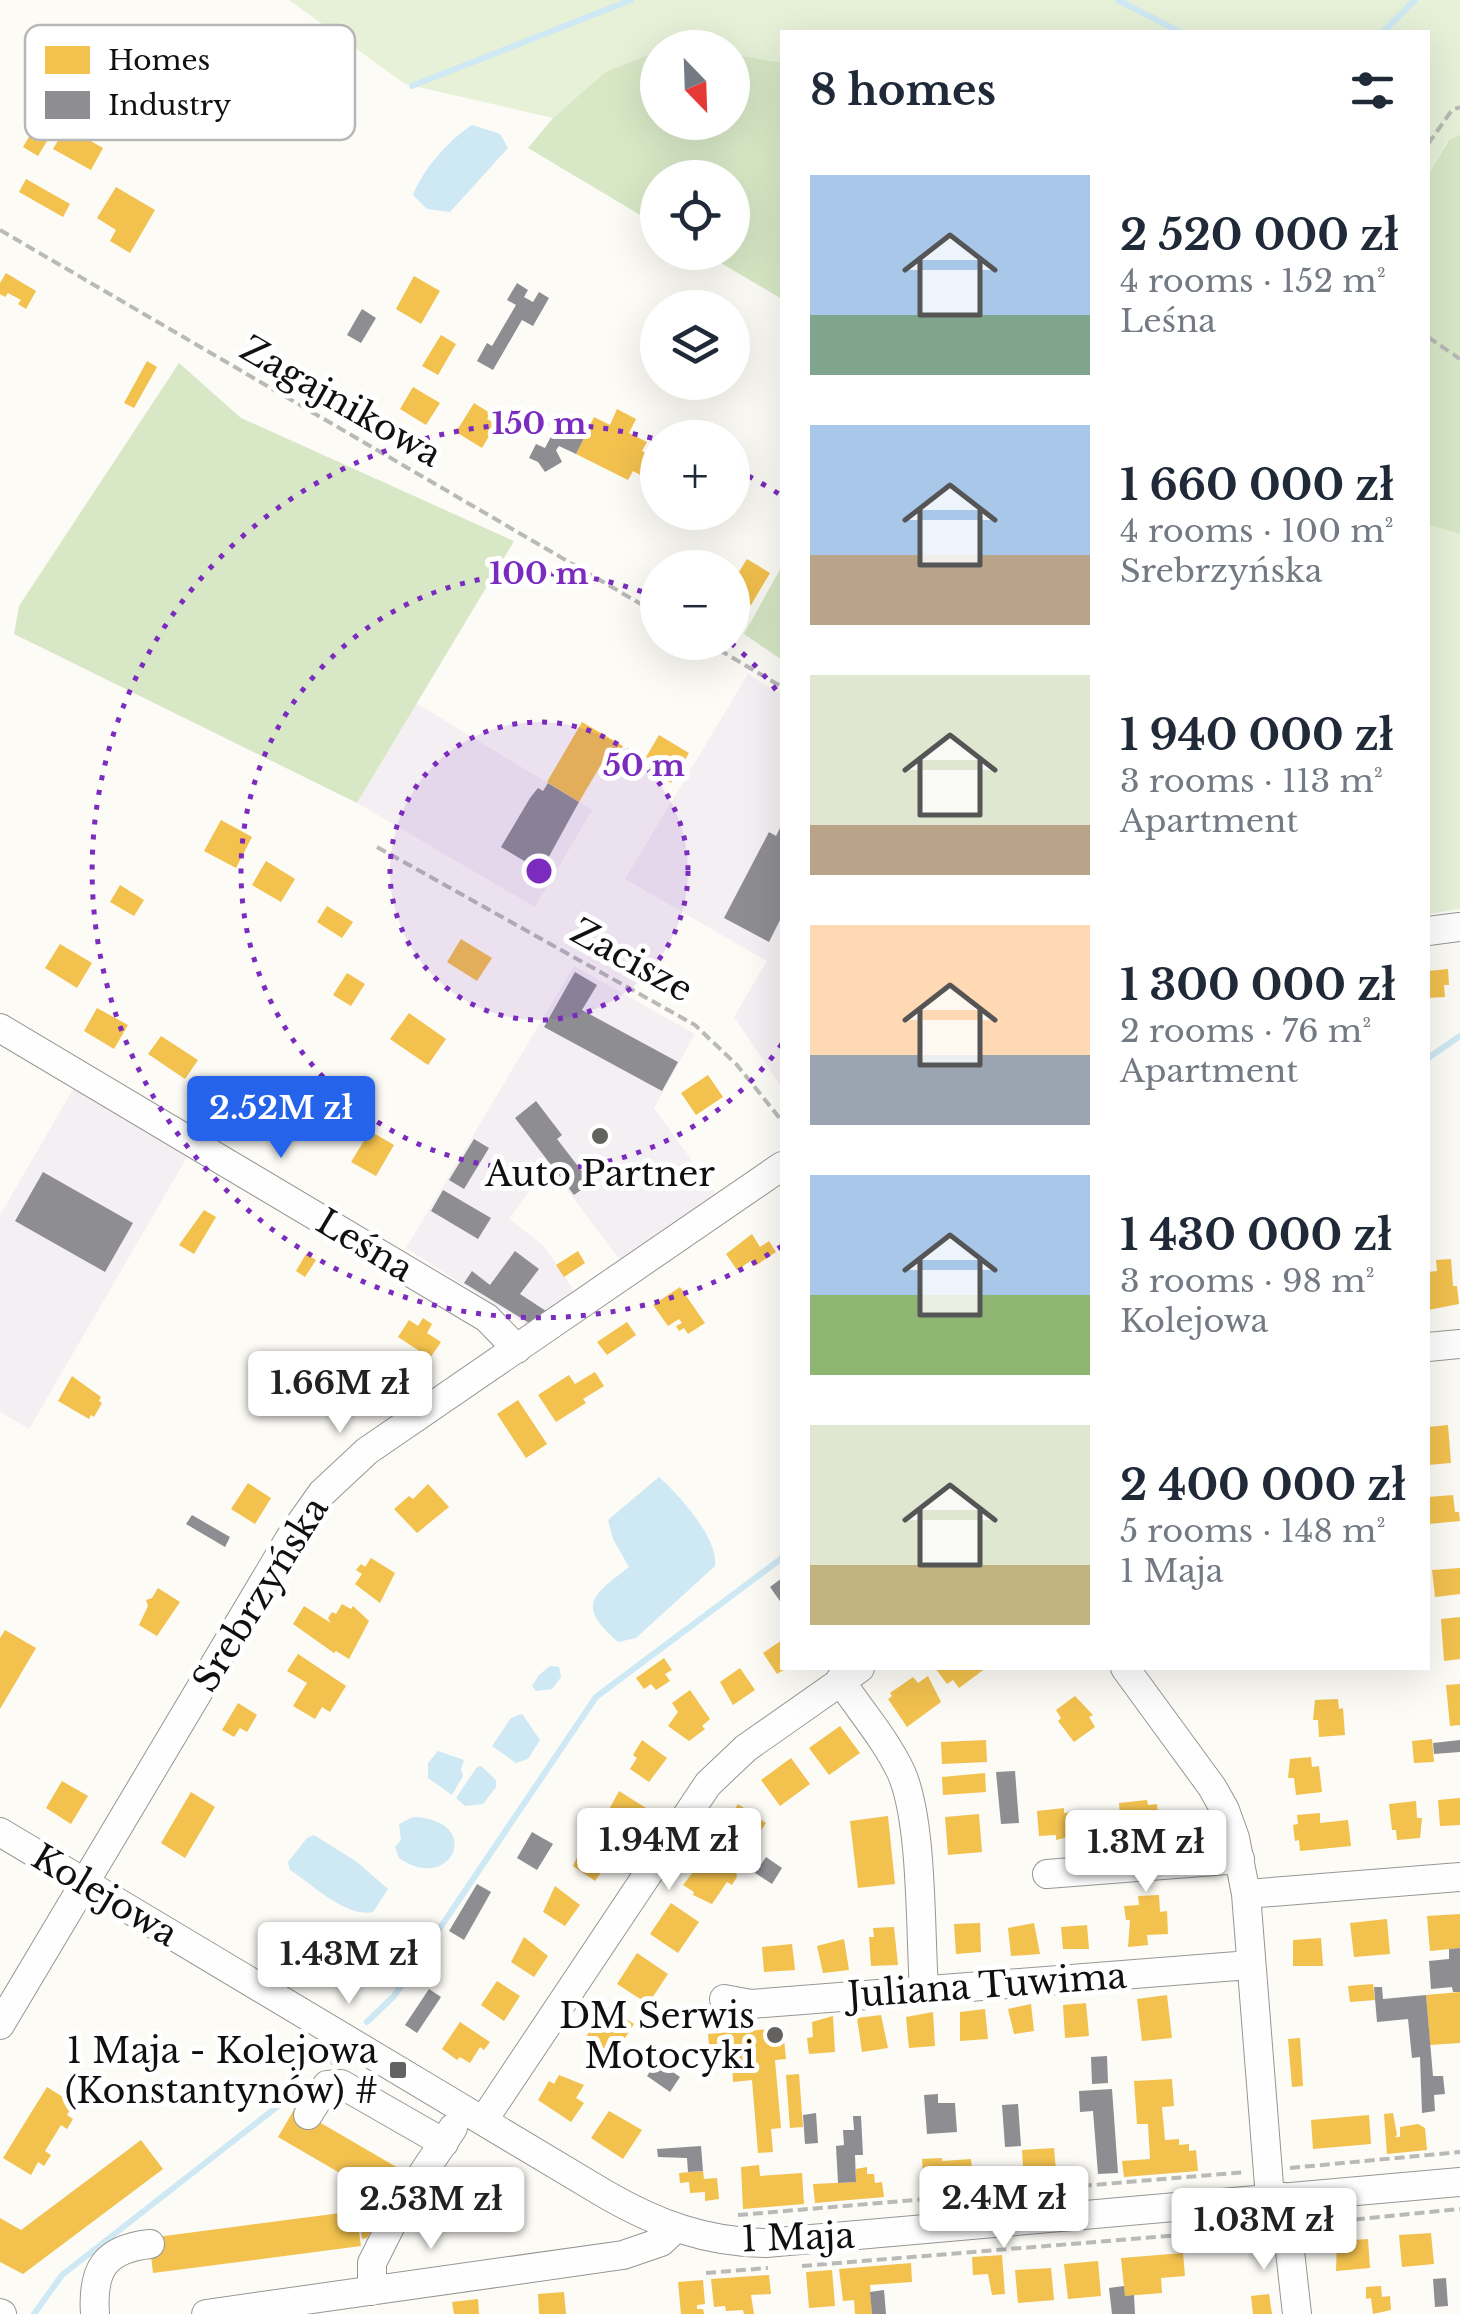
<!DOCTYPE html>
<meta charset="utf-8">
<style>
:root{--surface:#fff;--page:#f6f6f7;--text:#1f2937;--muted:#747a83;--accent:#2563eb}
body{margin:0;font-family:"Libre Baskerville",serif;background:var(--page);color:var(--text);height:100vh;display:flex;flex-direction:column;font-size:38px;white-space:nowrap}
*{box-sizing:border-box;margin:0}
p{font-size:32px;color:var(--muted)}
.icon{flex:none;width:55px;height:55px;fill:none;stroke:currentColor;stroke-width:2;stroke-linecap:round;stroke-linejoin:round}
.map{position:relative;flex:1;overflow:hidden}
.panel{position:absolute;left:780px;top:30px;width:650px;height:1640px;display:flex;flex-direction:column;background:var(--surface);border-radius:0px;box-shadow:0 10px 40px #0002}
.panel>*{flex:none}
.needle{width:65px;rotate:157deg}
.tools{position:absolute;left:640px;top:30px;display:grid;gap:20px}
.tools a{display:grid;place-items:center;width:110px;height:110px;border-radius:50%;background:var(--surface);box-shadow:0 10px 40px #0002;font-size:50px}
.price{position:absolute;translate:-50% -85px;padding:0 22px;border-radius:10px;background:#fff;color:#222;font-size:32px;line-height:65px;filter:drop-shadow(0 2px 5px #0008)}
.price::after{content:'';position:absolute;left:50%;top:60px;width:30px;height:22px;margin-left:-15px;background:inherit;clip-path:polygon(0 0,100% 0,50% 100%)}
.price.selected{background:var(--accent);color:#fff}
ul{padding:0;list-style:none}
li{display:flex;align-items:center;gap:30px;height:250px;padding:0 30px}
li span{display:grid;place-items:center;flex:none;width:280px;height:200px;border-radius:0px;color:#555}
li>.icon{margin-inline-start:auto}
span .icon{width:120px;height:120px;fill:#fffc;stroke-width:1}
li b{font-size:42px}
h2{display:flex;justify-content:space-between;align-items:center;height:120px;padding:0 30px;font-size:42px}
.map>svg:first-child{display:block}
</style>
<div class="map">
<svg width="1460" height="2314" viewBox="0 0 1460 2314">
<rect width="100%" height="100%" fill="#fcfbf6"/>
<path fill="#f4eff2" d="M748,674L782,695V1088L734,1017L767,961L625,879Z
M416,703L592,810L535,907L357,803Z
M574,966L695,1034L654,1108L717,1195L621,1261L548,1165L509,1219L544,1246L575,1292L526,1325L406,1248Z
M75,1086L190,1152L29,1429L0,1412V1215Z
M1270,2230L1273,2258L1249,2260L1246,2233Z"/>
<path fill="#e7f1d8" d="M289,0H1460V134L1448,140L1428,175V32H782V63L733,54L732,48L675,44L658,48L657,51L605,72L553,118L405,84Z
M1428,525L1460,534V909L1428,914Z"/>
<path fill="#d8e8c6" d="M657,51L658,122H732L733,54L782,63V299L704,253L732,252V178H658L657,225L528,148L553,118L605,72Z
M1460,134V534L1428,525V175L1449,140Z
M179,363L241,418L514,541L357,803L14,634L19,606Z
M782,566V660L744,634Z"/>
<path fill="#cee8f4" d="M472,125L500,134L508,148L450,212L427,209L413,195C423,169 449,140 472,125Z
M659,1477C679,1495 719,1539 715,1566L636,1638L618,1642C575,1605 593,1595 629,1567L613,1539L608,1520Z
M550,1666L559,1667L561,1677L552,1689L536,1691L532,1686L539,1675Z
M522,1714L540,1740L528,1759L516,1763L492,1746L511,1718Z
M438,1751L464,1760L461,1769L463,1776L452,1795L428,1778V1763Z
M481,1766L496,1780V1787L483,1804L465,1806L456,1798L477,1767Z
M413,1817C486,1820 451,1895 399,1858L395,1847L401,1840L399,1824Z
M314,1835L357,1862L388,1889L373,1912C346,1918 312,1884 290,1870L288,1862L307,1838Z"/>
<path fill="#f2c14e" d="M42,114L58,123L38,156L23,147Z
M66,127L103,148L91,170L53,149Z
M26,179L70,204L63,217L19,192Z
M116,187L155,210L130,253L110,241L116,230L97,218Z
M6,273L36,291L26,309L18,304L21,300L8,293L5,297L0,294V283Z
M414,276L440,291L421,324L396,309Z
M441,335L456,344L438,375L422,366Z
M147,361L157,367L134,408L124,403Z
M413,387L440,403L426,425L400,409Z
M474,403L490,413L487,419L496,424L482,448L456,432Z
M617,409L636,419L629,433L647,442L642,451L652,456L642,476L633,471L628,480L576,454L594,417L610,425Z
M747,559L770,573L751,605L732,593V583Z
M582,722L623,746L613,763L605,758L579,802L547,782Z
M659,735L689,753L671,783L649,769L654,761L646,757Z
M221,820L252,837L236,868L204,851Z
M266,861L295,879L281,902L252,885Z
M120,885L144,900L134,916L110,902Z
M327,906L353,922L342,938L317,922Z
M461,939L492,958L477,981L447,962Z
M60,944L92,963L77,988L45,968Z
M1448,969L1449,985H1444L1445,997L1428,998V971Z
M347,973L365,984L351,1006L333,995Z
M97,1008L128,1025L114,1049L84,1031Z
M409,1013L446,1039L428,1065L390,1039Z
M161,1036L198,1060L185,1079L148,1054Z
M708,1075L723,1097L696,1115L681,1093Z
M210,1088L258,1115L274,1089L289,1098L267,1134L252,1124L246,1134L198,1108Z
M310,1111L324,1119L315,1134L294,1122L298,1115L305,1119Z
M370,1131L394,1145L376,1176L351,1162Z
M204,1210L216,1217L194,1254L179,1245Z
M752,1234L760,1247L769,1241L776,1252L755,1266L752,1260L737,1270L726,1254Z
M578,1251L585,1263L564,1277L556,1265Z
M306,1254L316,1260L305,1277L296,1271Z
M1451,1259L1453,1286H1457L1459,1304L1428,1310V1272L1437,1271L1436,1260Z
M680,1287L705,1323L688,1334L684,1328L679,1331L676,1326L682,1323L679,1319L668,1326L653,1305Z
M423,1318L432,1324L427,1333L441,1342L430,1358L398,1337L409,1320L418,1326Z
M627,1322L636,1335L607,1355L597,1342Z
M595,1372L604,1386L583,1399L586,1403L556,1422L538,1395L569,1375L575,1384Z
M72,1376L101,1397L99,1401L102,1403L94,1417L91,1415L89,1419L58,1401Z
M518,1400L547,1444L526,1458L497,1414Z
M1448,1425L1451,1463L1428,1465V1427Z
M248,1483L271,1498L255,1524L231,1509Z
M428,1484L449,1507L417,1533L394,1509L409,1496L413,1499Z
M1453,1495L1455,1512H1459L1460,1521L1429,1524L1428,1497Z
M371,1558L395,1573L380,1603L355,1584L362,1574L356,1570L361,1564L365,1567Z
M1460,1568V1594L1435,1597L1432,1570Z
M158,1588L180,1602L157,1636L139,1625L148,1606L146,1600L152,1598Z
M342,1604L351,1609L353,1606L369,1621L349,1659L336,1651L334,1653L293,1624L304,1606L331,1623L328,1618L332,1612L336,1614Z
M1460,1617V1659L1444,1661L1441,1619Z
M5,1630L36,1648L0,1709V1638Z
M782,1640V1668H787L777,1674L763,1653Z
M298,1654L346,1686L330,1712L322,1707L315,1719L293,1706L307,1683L287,1671Z
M664,1658L672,1670L665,1674L670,1681L656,1690L651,1684L644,1689L636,1678Z
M740,1668L755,1690L733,1705L720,1682Z
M935,1668H986L959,1688L953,1680L947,1684Z
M928,1676L941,1702L907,1727L888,1699L892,1696L890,1693L913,1677L918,1683Z
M1460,1684V1725L1450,1726L1446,1685Z
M690,1690L710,1719L702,1726L705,1729L689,1741L668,1726L678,1712L672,1703Z
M1075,1696L1093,1715L1089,1717L1095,1727L1074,1742L1058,1721L1061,1718L1056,1710Z
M1338,1699L1339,1709L1343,1708L1345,1735L1319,1737L1318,1720H1313L1315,1700Z
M238,1703L257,1715L247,1732L240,1728L234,1737L222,1730Z
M840,1726L860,1753L829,1775L809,1748Z
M1432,1739L1434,1762L1414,1763L1412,1741Z
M642,1740L667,1758L649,1782L630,1769L637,1758L633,1755Z
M986,1740L987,1762L942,1764L941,1742Z
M1311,1757L1312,1767L1319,1766L1322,1792L1296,1795L1294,1778H1288L1290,1759Z
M791,1758L810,1784L780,1806L761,1780Z
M985,1773L986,1792L943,1795L942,1777Z
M62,1781L88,1796L71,1824L46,1808Z
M619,1791L646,1808L629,1832L605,1817Z
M191,1792L215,1807L185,1858L161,1843Z
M1460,1798V1825L1440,1826L1438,1800Z
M1147,1800L1148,1805L1157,1804L1159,1827L1139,1833L1138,1828L1121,1829L1119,1803Z
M1416,1801L1417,1818H1422L1420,1838L1397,1840L1396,1830H1392L1389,1804Z
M738,1804L766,1823L744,1854L717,1836Z
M1064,1808V1813L1074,1812L1076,1835L1056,1840V1835L1039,1836L1037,1811Z
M1320,1813V1823L1348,1820L1351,1846L1300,1851L1299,1840L1295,1841L1293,1825L1298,1824L1297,1815Z
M979,1814L982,1852L948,1855L945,1817Z
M888,1816L895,1884L858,1888L850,1821Z
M585,1841L610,1860L595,1881L573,1866Z
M707,1854L714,1862H719L736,1873L737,1877L732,1885L727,1882L712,1904L693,1895L694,1892L683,1885Z
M555,1886L580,1905L565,1926L543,1912Z
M1159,1895L1160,1912L1167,1911L1168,1934L1147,1935L1148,1945L1128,1947L1130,1920H1126L1124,1906L1139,1905L1138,1896Z
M671,1903L699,1922L678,1953L650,1934Z
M1460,1914V1948L1430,1951L1427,1916Z
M1387,1919L1390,1954L1354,1957L1350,1923Z
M980,1923L981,1952L956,1954L954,1924Z
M1034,1923L1040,1954L1011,1956L1008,1928Z
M1087,1925L1089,1949H1063L1061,1927Z
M894,1927L898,1965L871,1966L869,1937H874L873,1928Z
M524,1937L548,1956L534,1977L511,1962Z
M1321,1938L1323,1966H1293V1940Z
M844,1939L849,1970L823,1973L817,1946Z
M792,1944L795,1970L764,1972L762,1947Z
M637,1953L668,1974L648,2004L617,1984Z
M497,1981L520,1996L504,2021L481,2005Z
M1373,1984L1375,2000L1350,2002L1348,1986Z
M1460,1992V2043L1430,2045L1426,1995Z
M1167,1995L1172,2038L1142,2041L1137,1999Z
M1086,2003L1089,2036L1065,2038L1063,2005Z
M1031,2004L1034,2031L1014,2034L1008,2009Z
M606,2006L634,2024L614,2055L586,2037Z
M985,2009L988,2039L960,2041V2012Z
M933,2012L935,2046L909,2048L906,2017Z
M881,2015L888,2048L862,2052L857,2018Z
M833,2016L835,2052L809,2054L807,2038L813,2037L812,2022Z
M460,2022L490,2042L484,2050L480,2047L470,2063L460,2057L457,2060L442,2049Z
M783,2028L786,2059L775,2060L781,2128L771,2129L773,2152L758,2153L752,2080L733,2082L732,2063L711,2065L708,2034Z
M1300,2038L1303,2086L1292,2087L1288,2039Z
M799,2074L803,2127L790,2128L786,2075Z
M559,2075L584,2085L576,2098L584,2103L571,2122L538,2100L549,2081L554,2084Z
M1172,2079L1174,2106L1162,2107L1165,2140L1179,2139V2145L1189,2144V2151L1196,2150L1198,2171L1124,2177L1122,2161L1150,2159L1148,2124H1137L1134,2081Z
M47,2087L74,2104L67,2115L73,2119L67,2129L61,2125L45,2151L51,2155L44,2166L38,2162L31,2175L3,2158Z
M295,2108L405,2172L388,2201L278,2137Z
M609,2111L642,2130L623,2159L591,2138Z
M1393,2113L1397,2135L1395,2137H1400V2127L1418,2124L1425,2128L1427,2150L1387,2154L1384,2114Z
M1369,2115L1371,2144L1313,2149L1311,2120Z
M141,2140L163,2169L23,2274L0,2262V2218L21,2230Z
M1054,2148L1057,2182L1024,2185L1022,2150Z
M942,2158V2161L971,2159L974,2189L924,2194L922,2159Z
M759,2165L760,2176L802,2173L804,2204L743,2209L741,2167Z
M867,2167V2174H874L875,2183L882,2182L884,2197L815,2203L813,2184L856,2182V2169Z
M472,2169L513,2192L497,2219L456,2196Z
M703,2171L704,2179L717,2178L719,2199L705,2201V2192L690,2193L689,2182L680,2183L679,2173Z
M358,2201L381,2215L367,2238L362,2239Z
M356,2211L361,2246L153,2273L149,2238Z
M1431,2233L1434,2264L1402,2267L1399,2235Z
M1368,2239L1370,2268L1336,2271L1337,2241Z
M1183,2253L1185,2276L1161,2278L1162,2293L1125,2296L1121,2258Z
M1002,2255L1005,2294L992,2295L988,2274L973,2275L972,2257Z
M1098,2261L1101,2296L1068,2299L1064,2264Z
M911,2263L912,2282L870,2285L872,2314H855L854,2300L843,2301L839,2269Z
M1051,2268L1054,2300L1018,2303L1015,2270Z
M832,2270L835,2306L809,2308L806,2272Z
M769,2275L771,2294L751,2295L754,2314H744L743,2310L726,2311L725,2306L714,2307L711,2279Z
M703,2280L705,2304L697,2305V2309H703L704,2314H681L678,2282Z
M1381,2286L1382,2297L1390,2296L1391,2310L1373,2314L1371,2298L1366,2299V2287Z
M564,2292L566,2314H539L538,2294Z
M1269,2294L1272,2314H1253L1251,2296Z
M478,2299L479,2314H454L452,2302Z"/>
<path fill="#8d8d92" d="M517,283L528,290L524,297L533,302L539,292L549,298L533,326L522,320L493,370L477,361L487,343L492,346L516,305L507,300Z
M362,309L376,318L361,343L347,335Z
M559,421L586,434L576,454L559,446L556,450L562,462L545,472L538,462L529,458L536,444L545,448Z
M548,783L579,802L541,871L501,847L530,798L538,788L543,791Z
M782,824V916L769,942L724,918L769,832L776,836Z
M575,972L597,985L582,1010L678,1062L662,1091L544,1027Z
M536,1101L562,1135L557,1139L591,1183L574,1195L515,1118Z
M474,1139L489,1148L464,1189L449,1180Z
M43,1172L133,1223L105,1272L15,1221Z
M443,1190L491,1218L478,1239L431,1211Z
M515,1251L539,1269L520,1294L546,1311L529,1323L464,1283L472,1271L490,1285Z
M192,1515L230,1537L225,1547L186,1524Z
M782,1578V1604L770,1587Z
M1460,1740V1752L1434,1754L1433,1743Z
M1015,1771L1019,1823L1001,1824L996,1772Z
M532,1832L553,1844L537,1870L517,1858Z
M766,1857L782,1868L772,1884L755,1873Z
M477,1884L491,1892L464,1940L449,1931Z
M1460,1948V1992H1453L1452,1987L1431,1989L1429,1961L1449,1959V1949Z
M1374,1987H1382L1383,1999L1426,1995L1433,2076H1443L1445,2094L1434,2095L1435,2111L1422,2113L1420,2057L1412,2058L1408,2019L1377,2022Z
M429,1989L441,1997L417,2033L405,2025Z
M1107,2056L1108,2083L1092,2084L1091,2057Z
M657,2061L680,2077L670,2092L647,2076Z
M1112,2089L1118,2173L1098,2174L1093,2111L1080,2112L1079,2091Z
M938,2094V2103H955L957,2132L927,2134L924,2095Z
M1018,2104L1021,2146L1005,2147L1002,2105Z
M816,2113L818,2143L805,2144L803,2115Z
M853,2116H861L863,2155H855L856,2182L838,2183L836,2146L844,2145L843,2130H854Z
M701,2146L703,2171L688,2172L687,2158L658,2157L657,2149Z
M1022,2169L1023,2185L996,2188L995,2172Z
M1446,2278L1448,2306L1435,2307L1433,2279Z
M1124,2286L1125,2296L1134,2295L1135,2314H1112L1109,2288Z
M884,2290L886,2314H872L870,2292Z"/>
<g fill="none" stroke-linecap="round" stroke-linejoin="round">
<path stroke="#cee8f4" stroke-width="6" d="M1118,0L1180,32
M1383,32L1415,0
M412,86L631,0
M1428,1058L1460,1036
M367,2022L394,1996L596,1697L782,1558
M332,2062L336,2058
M34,2314L62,2275L305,2085"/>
<defs>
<path id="minor" d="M1428,931L1460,927
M0,1028L487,1318L517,1349
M1428,1347L1460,1344
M1125,1668L1212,1787L1225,1810L1235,1838L1246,1894L1270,2198
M840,1680C860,1710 886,1740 901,1772C923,1821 920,1931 924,1989
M0,1832L605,2194C657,2224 705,2242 766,2243L1460,2182
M1047,1874L1240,1859
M1246,1894L1460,1877
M724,1999L751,2004L1250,1965
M0,2025L290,1538L322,1493L367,1451L782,1166
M308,2115L327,2085L341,2084L444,2143
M483,2121L708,1784L746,1748L860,1668
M407,2197L453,2128
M1284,2197L1297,2314
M372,2291V2263L391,2225
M0,2313L2,2314
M95,2314C92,2270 104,2249 150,2244
M206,2314L623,2255L661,2242L675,2229"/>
</defs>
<use href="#minor" stroke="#969694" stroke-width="30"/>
<path stroke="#b9b9b8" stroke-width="4" stroke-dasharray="10 5" stroke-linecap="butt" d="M1428,144L1452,110L1460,107
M0,230L658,614
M1428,337L1460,359
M706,642L782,687
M377,847L695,1025L737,1065L782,1121
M1290,2168L1460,2152
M738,2215L1246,2172
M1310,2224L1460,2209
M802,2266L1266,2228
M706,2273L768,2268"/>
<use href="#minor" stroke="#fffefe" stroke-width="28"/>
</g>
<circle cx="539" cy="871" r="149" fill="#7b2cbf" fill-opacity=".12"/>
<g fill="none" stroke="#7b2cbf" stroke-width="5" stroke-dasharray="5 10">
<circle cx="539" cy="871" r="149"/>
<path d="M782 1044A298 298 0 1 1 655 597M731 643A298 298 0 0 1 782 698"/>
<path d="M782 1246A447 447 0 1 1 655 439M735 469A447 447 0 0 1 782 496"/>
</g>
<g fill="#636260" stroke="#fff" stroke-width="4">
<circle cx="600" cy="1136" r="10"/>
<circle cx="775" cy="2035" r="10"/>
<rect x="388" y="2060" width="20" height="20" rx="5"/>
</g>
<g text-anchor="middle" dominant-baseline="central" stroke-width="10" stroke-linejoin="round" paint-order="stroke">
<g font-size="35" fill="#101010" stroke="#fff">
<text transform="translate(341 401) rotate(30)">Zagajnikowa</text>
<text transform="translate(632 960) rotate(29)">Zacisze</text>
<text transform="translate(365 1245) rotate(31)">Leśna</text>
<text transform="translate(260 1594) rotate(-58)">Srebrzyńska</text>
<text transform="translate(105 1895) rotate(31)">Kolejowa</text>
<text transform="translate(987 1985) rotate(-4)">Juliana Tuwima</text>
<text transform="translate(798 2237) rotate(-2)">1 Maja</text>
</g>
<g font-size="35" fill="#101010" stroke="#fff" text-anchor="end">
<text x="600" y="1173" text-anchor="middle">Auto Partner</text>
<text x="755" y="2015">DM Serwis<tspan x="755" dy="40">Motocyki</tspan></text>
<text x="378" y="2050">1 Maja - Kolejowa<tspan x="378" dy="40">(Konstantynów) #</tspan></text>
</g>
</g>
<rect x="25" y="25" width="330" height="115" rx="15" fill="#fff" stroke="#b7b7b7" stroke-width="2.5"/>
<rect x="45" y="46" width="45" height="28" fill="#f2c14e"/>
<rect x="45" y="91" width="45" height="28" fill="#8d8d92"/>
<g font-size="28" fill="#101010">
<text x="108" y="70">Homes</text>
<text x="108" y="115">Industry</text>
</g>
<circle cx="539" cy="871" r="15" fill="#7b2cbf" stroke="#fff" stroke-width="5"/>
<g font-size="30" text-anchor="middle" font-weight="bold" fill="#7b2cbf" stroke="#fff" stroke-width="10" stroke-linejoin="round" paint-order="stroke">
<text x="539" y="434">150 m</text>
<text x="539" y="584">100 m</text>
<text x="644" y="776">50 m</text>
</g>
</svg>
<div class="tools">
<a><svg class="needle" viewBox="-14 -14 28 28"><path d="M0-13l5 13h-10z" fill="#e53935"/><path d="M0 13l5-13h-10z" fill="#747a83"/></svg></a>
<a><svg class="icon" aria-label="locate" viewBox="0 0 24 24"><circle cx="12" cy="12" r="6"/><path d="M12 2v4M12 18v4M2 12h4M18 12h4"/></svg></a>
<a><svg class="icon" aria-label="layers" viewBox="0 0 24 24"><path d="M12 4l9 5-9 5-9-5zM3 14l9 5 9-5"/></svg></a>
<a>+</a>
<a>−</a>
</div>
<b class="price selected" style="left:281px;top:1161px">2.52M zł</b>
<b class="price" style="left:340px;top:1436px">1.66M zł</b>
<b class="price" style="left:669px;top:1893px">1.94M zł</b>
<b class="price" style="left:1146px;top:1895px">1.3M zł</b>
<b class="price" style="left:349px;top:2007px">1.43M zł</b>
<b class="price" style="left:1004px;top:2251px">2.4M zł</b>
<b class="price" style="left:431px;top:2252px">2.53M zł</b>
<b class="price" style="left:1264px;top:2273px">1.03M zł</b>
<section class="panel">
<h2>8 homes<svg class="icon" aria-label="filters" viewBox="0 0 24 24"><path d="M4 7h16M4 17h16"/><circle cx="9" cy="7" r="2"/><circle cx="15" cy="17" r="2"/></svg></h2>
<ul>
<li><span style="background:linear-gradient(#a9c7e8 70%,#7fa58c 0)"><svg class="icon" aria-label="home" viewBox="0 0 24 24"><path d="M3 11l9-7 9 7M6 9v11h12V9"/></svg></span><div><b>2 520 000 zł</b><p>4 rooms · 152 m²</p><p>Leśna</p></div></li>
<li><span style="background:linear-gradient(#a9c7e8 65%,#b9a48a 0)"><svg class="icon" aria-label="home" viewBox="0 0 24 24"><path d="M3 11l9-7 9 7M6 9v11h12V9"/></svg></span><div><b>1 660 000 zł</b><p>4 rooms · 100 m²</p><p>Srebrzyńska</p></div></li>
<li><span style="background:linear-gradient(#dfe7d0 75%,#b9a48a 0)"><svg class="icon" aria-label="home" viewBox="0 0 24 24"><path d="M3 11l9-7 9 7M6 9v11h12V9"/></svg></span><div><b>1 940 000 zł</b><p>3 rooms · 113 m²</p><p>Apartment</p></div></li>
<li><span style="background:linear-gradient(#ffd9b3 65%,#9aa5b1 0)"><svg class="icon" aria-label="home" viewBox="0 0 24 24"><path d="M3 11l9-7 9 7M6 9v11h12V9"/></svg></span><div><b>1 300 000 zł</b><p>2 rooms · 76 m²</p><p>Apartment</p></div></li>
<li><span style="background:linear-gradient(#a9c7e8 60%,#8fb573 0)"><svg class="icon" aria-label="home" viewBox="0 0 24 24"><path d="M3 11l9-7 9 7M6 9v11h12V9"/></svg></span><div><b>1 430 000 zł</b><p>3 rooms · 98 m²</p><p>Kolejowa</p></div></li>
<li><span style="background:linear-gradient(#dfe7d0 70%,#c2b280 0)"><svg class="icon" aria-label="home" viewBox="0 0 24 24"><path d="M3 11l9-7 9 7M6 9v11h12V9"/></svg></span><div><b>2 400 000 zł</b><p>5 rooms · 148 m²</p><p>1 Maja</p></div></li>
</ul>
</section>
</div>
